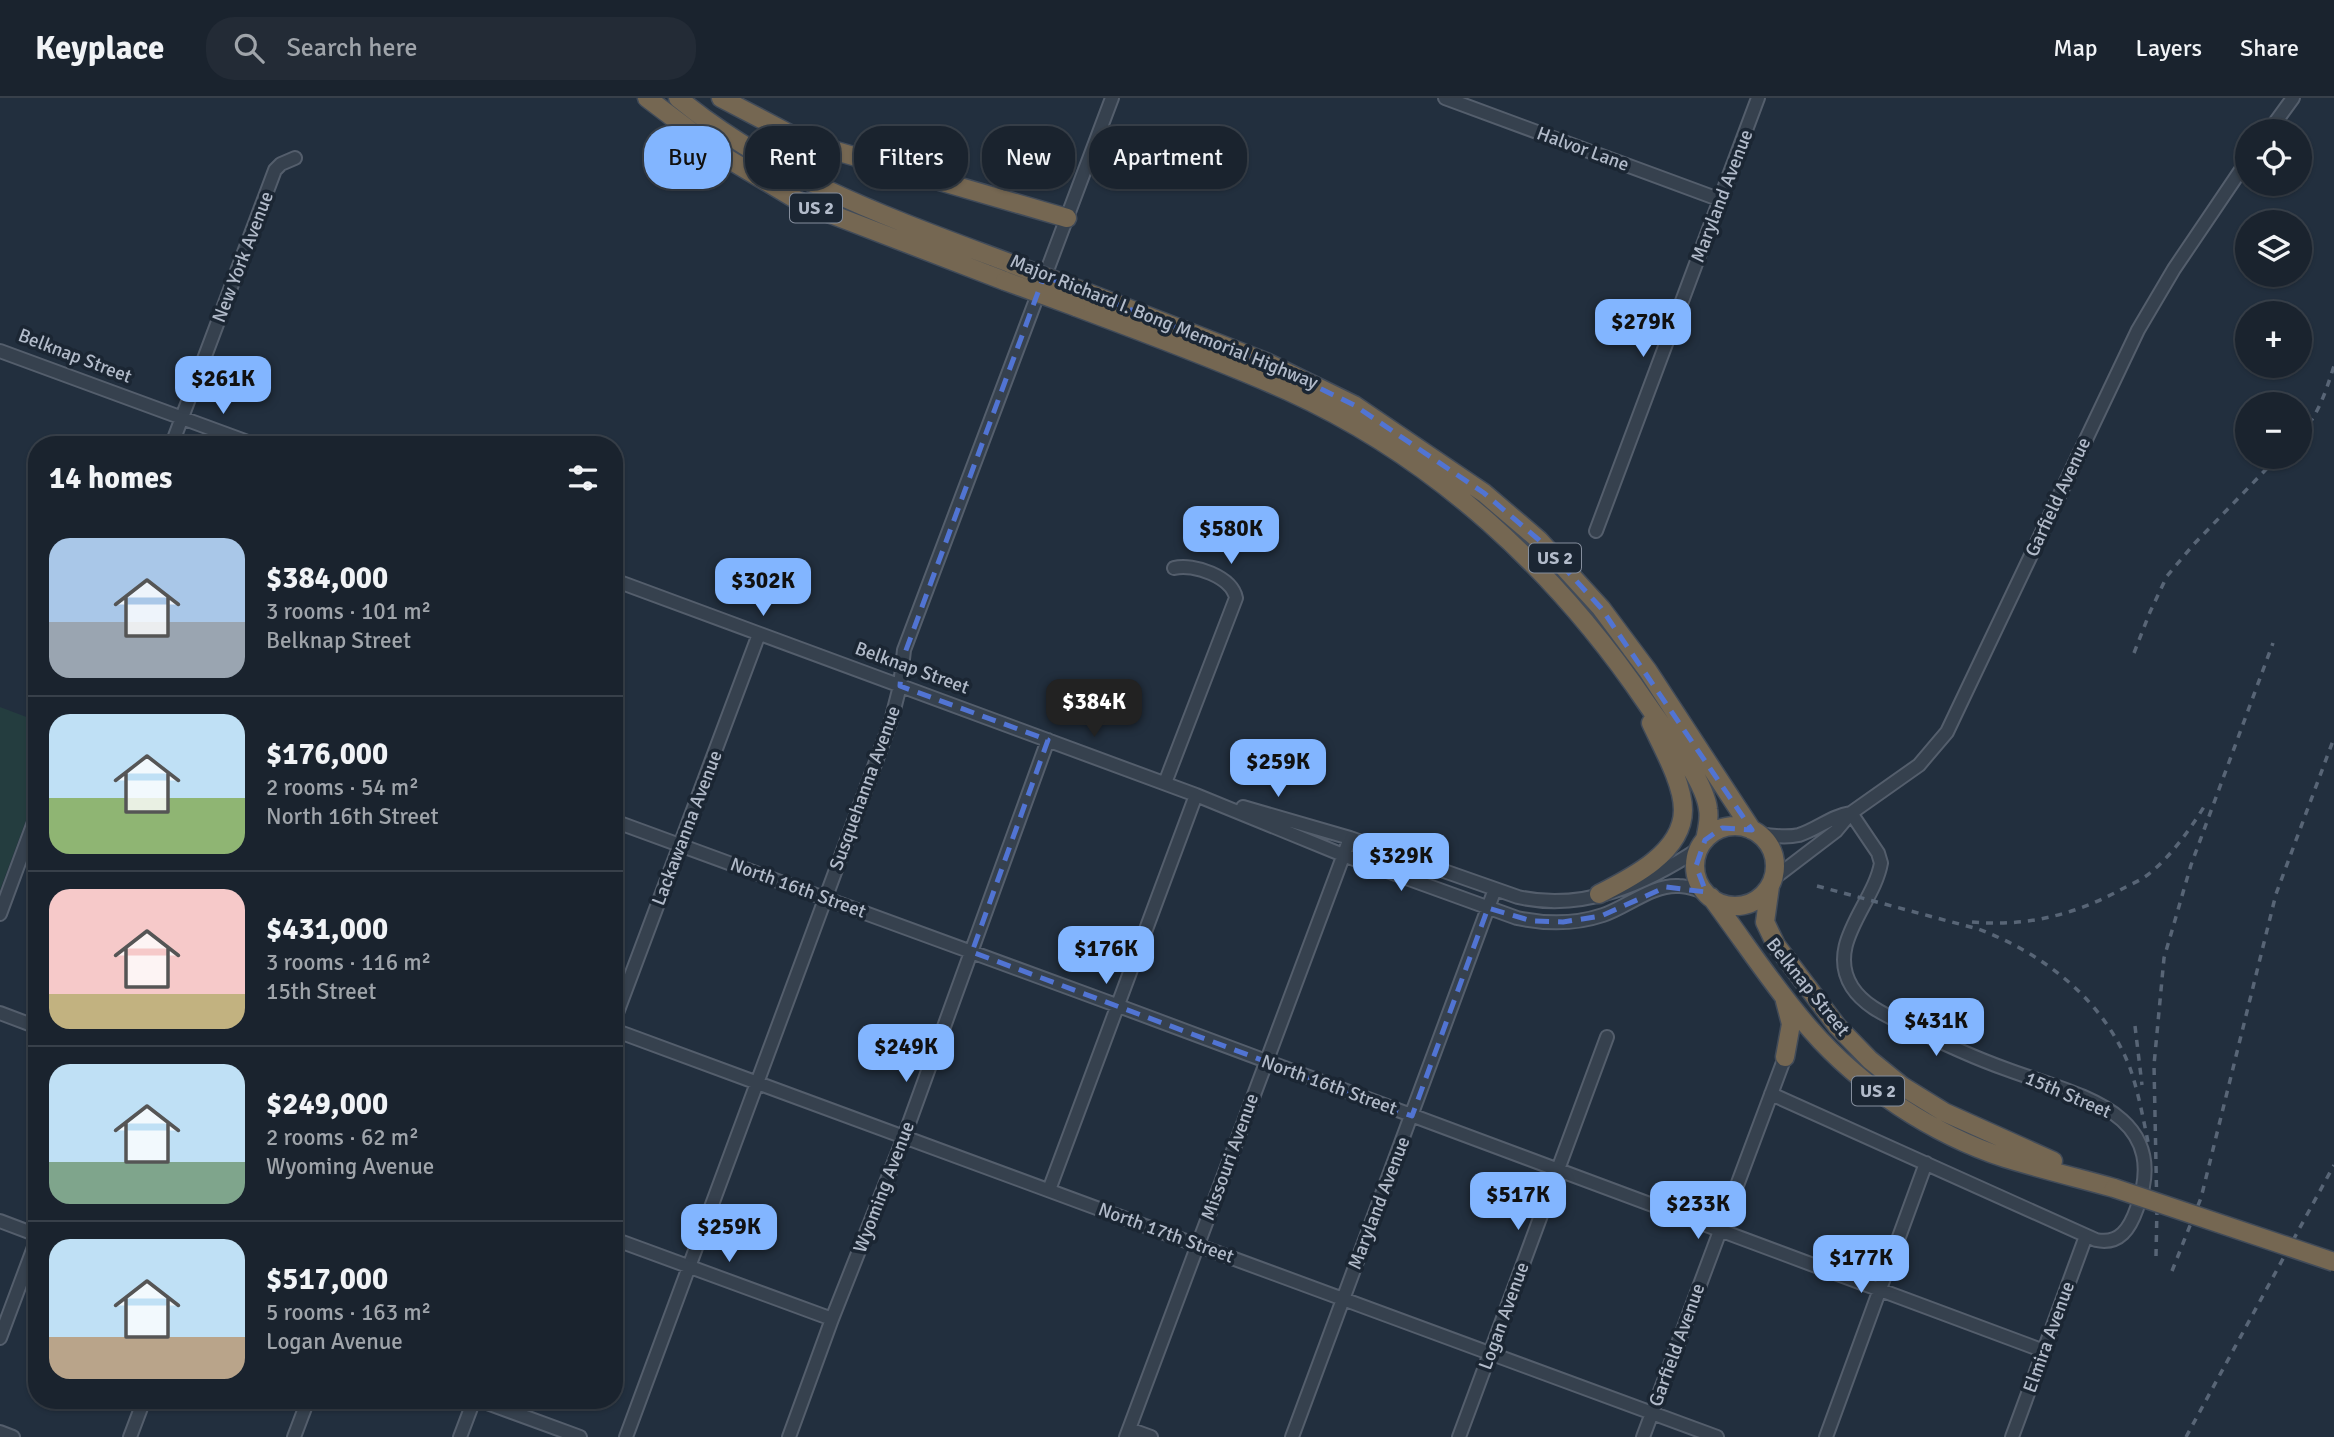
<!DOCTYPE html>
<meta charset="utf-8">
<style>
:root{--surface:#1a232e;--page:#232b36;--text:#f1f3f6;--muted:#9fa4aa;--line:#38404a;--accent:#82b5ff}
body{margin:0;font-family:Signika,sans-serif;background:var(--page);color:var(--text);height:100vh;display:flex;flex-direction:column;font-size:26px;white-space:nowrap}
*{box-sizing:border-box;margin:0}
p{font-size:23px;color:var(--muted)}
.icon{flex:none;width:38px;height:38px;fill:none;stroke:currentColor;stroke-width:2;stroke-linecap:round;stroke-linejoin:round}
.map{position:relative;flex:1;overflow:hidden}
.details{position:absolute;left:28px;top:338px;width:595px;height:973px;display:flex;flex-direction:column;background:var(--surface);border-radius:28px;box-shadow:0 2px 5px #0004,0 0 0 2px var(--line)}
.details>*{flex:none}
.guide{position:absolute;left:644px;top:28px;width:665px;height:63px;display:flex;gap:14px}
.controls{position:absolute;left:2235px;top:21px;display:grid;gap:14px}
.controls a{display:grid;place-items:center;width:77px;height:77px;border-radius:50%;background:var(--surface);box-shadow:0 2px 5px #0004,0 0 0 2px var(--line);font-size:35px}
.price{position:absolute;translate:-50% -60px;padding:0 16px;border-radius:14px;background:var(--accent);color:#111;font-size:23px;line-height:46px;filter:drop-shadow(0 2px 4px #0008)}
.price::after{content:'';position:absolute;left:50%;top:42px;width:21px;height:16px;margin-left:-10px;background:inherit;clip-path:polygon(0 0,100% 0,50% 100%)}
.price.current{background:#222;color:#fff}
ul{padding:0;list-style:none}
li{display:flex;align-items:center;gap:21px;height:175px;padding:0 21px}
li+li{border-top:2px solid var(--line)}
li span{display:grid;place-items:center;flex:none;width:196px;height:140px;border-radius:21px;color:#555}
li>.icon{margin-inline-start:auto}
span .icon{width:84px;height:84px;fill:#fffc;stroke-width:1}
li b{font-size:30px}
h2{display:flex;justify-content:space-between;align-items:center;height:84px;padding:0 21px;font-size:30px}
.tag{padding:0 24px;border-radius:28px;background:var(--surface);box-shadow:0 2px 5px #0004,0 0 0 2px var(--line);font-size:24px;line-height:63px}
.tag.current{background:var(--accent);color:#111}
header{display:flex;align-items:center;gap:42px;box-sizing:border-box;height:98px;padding:0 35px;background:var(--surface);border-bottom:2px solid var(--line)}
header strong{font-size:33px}
nav{display:flex;gap:38px;margin-inline-start:auto;font-size:24px}
.search{width:490px;height:63px;background:var(--page);display:flex;align-items:center;gap:18px;box-sizing:border-box;padding:0 24px;border-radius:28px;color:var(--muted);font-size:26px}
.map>svg:first-child{display:block}
</style>
<header>
<strong>Keyplace</strong>
<div class="search"><svg class="icon" aria-label="search" viewBox="0 0 24 24"><circle cx="10" cy="10" r="6"/><path d="M15 15l6 6"/></svg>Search here</div>
<nav><a>Map</a><a>Layers</a><a>Share</a></nav>
</header>
<div class="map">
<svg width="2334" height="1339" viewBox="0 0 2334 1339">
<rect width="100%" height="100%" fill="#222f3e"/>
<path fill="#243d3f" d="M0,609L37,623V693L0,792Z"/>
<g fill="none" stroke-linecap="round" stroke-linejoin="round">
<defs>
<path id="minor" d="M1445,0L1721,102
M2269,33L2293,0
M0,253L253,346
M172,346L275,72L281,66L295,60
M1596,433L1758,0
M614,482L1196,697L1343,757L1517,820C1545,826 1576,826 1603,817C1627,809 1653,786 1679,788C1688,788 1697,792 1706,794
M1165,685L1236,500C1232,479 1194,465 1174,470
M1243,709L1350,740L1518,799C1583,814 1646,786 1700,750
M614,723L1116,907L2044,1253
M1759,736C1772,738 1786,740 1799,737C1818,731 1831,718 1851,715
M1773,781L1836,733L1851,715L1919,667L1947,634L2138,232L2174,171L2247,63
M0,816L37,716
M0,915L37,929
M614,923L759,536
M614,932L1717,1339
M1771,996L2096,1142C2120,1147 2130,1130 2137,1110C2173,1012 2075,997 2006,971C1972,959 1940,944 1908,928C1888,918 1865,909 1852,889C1825,846 1874,806 1881,765L1878,755L1851,715
M1049,1092L1196,697
M0,1123L37,1137
M614,1141L832,1221
M0,1240L37,1141
M479,1302L580,1339
M1129,1331L1151,1339
M0,1334L13,1339
M130,1339L144,1302
M294,1339L308,1302
M460,1339L474,1302
M626,1339L891,623L900,588L904,552L1112,0
M789,1339L832,1221L904,1039L1048,642
M1126,1339L1350,740
M1292,1339L1495,791
M1459,1339L1607,939
M1643,1339L1785,959
M1826,1339L1926,1065
M2012,1339L2086,1138"/>
<path id="highway" d="M647,0L725,59L802,105L1005,183
M678,0C776,81 895,122 1012,166
M721,0L788,35L836,53L1067,120
M1083,193L1266,264L1354,307L1484,395L1539,442L1601,510L1648,573L1752,732
M1076,209C1147,236 1219,262 1288,293C1436,360 1557,473 1647,606C1664,631 1705,682 1708,711C1710,721 1707,732 1705,742
M1695 768a40 40 0 1 1 80 0a40 40 0 1 1-80 0Z
M1770,788L1765,824L1776,847L1837,928L1870,962L1902,988L1944,1014L2053,1063
M1599,796C1631,780 1683,754 1683,712C1683,685 1662,649 1651,625
M1711,799C1744,843 1774,890 1811,932C1861,989 1932,1036 2005,1060C2041,1071 2078,1080 2114,1090
M1785,959L1791,926L1785,903"/>
</defs>
<use href="#minor" stroke="#545e6c" stroke-width="16"/>
<use href="#highway" stroke="#414b59" stroke-width="21"/>
<use href="#minor" stroke="#36414e" stroke-width="12"/>
<use href="#highway" stroke="#756752" stroke-width="18"/>
<path stroke="#586576" stroke-width="3.5" stroke-dasharray="7 7" stroke-linecap="butt" d="M2300,337C2318,318 2326,293 2334,268
M2134,555L2150,514L2167,478L2194,446L2278,359
M1817,788L1978,831C2043,855 2104,902 2130,970C2138,993 2143,1019 2148,1044
M1972,824C2025,829 2075,817 2122,791C2131,786 2142,782 2150,775C2173,756 2191,730 2207,704
M2135,928L2142,987
M2157,1117L2154,967L2164,860L2191,767L2273,545
M2156,1158L2157,1109
M2172,1173L2201,1100L2276,796L2334,640
M2186,1339L2334,1067"/>
<defs>
<path id="highway-bridge" d="M1012,166L1083,193
M1005,183L1076,209
M2114,1090L2334,1164"/>
</defs>
<use href="#highway-bridge" stroke="#414b59" stroke-width="21" stroke-linecap="butt"/>
<use href="#highway-bridge" stroke="#756752" stroke-width="18"/>
</g>
<path fill="none" stroke="#5174d3" stroke-width="5" stroke-dasharray="14 9" stroke-linejoin="round" d="M1044,178L1266,264L1354,307L1484,395L1539,442L1601,510L1752,732L1722,730L1705,742L1696,768L1706,794L1666,789L1601,818L1563,824L1532,823L1488,810L1412,1018L972,854L1048,642L900,588L902,563Z"/>
<g text-anchor="middle" dominant-baseline="central" stroke-width="7" stroke-linejoin="round" paint-order="stroke">
<g fill="#1b2633" stroke="#858e9d" stroke-width="2">
<rect x="790" y="95.5" width="52" height="29" rx="5"/>
<rect x="1529" y="445.5" width="52" height="29" rx="5"/>
<rect x="1852" y="978.5" width="52" height="29" rx="5"/>
</g>
<g font-size="18" font-weight="bold" fill="#b2bbca">
<text x="816" y="110">US 2</text>
<text x="1555" y="460">US 2</text>
<text x="1878" y="993">US 2</text>
</g>
<g font-size="19" fill="#b2bbca" stroke="#1b2633">
<text transform="translate(1583 51) rotate(20)">Halvor Lane</text>
<text transform="translate(1722 98) rotate(-69)">Maryland Avenue</text>
<text transform="translate(243 159) rotate(-69)">New York Avenue</text>
<text transform="translate(1164 224) rotate(22)">Major Richard I. Bong Memorial Highway</text>
<text transform="translate(75 258) rotate(21)">Belknap Street</text>
<text transform="translate(2058 399) rotate(-65)">Garfield Avenue</text>
<text transform="translate(912 570) rotate(20)">Belknap Street</text>
<text transform="translate(865 690) rotate(-70)">Susquehanna Avenue</text>
<text transform="translate(687 730) rotate(-69)">Lackawanna Avenue</text>
<text transform="translate(798 790) rotate(20)">North 16th Street</text>
<text transform="translate(1808 889) rotate(51)">Belknap Street</text>
<text transform="translate(1329 987) rotate(20)">North 16th Street</text>
<text transform="translate(2068 997) rotate(23)">15th Street</text>
<text transform="translate(1230 1059) rotate(-70)">Missouri Avenue</text>
<text transform="translate(884 1089) rotate(-69)">Wyoming Avenue</text>
<text transform="translate(1379 1105) rotate(-69)">Maryland Avenue</text>
<text transform="translate(1166 1135) rotate(20)">North 17th Street</text>
<text transform="translate(1504 1218) rotate(-70)">Logan Avenue</text>
<text transform="translate(2049 1239) rotate(-70)">Elmira Avenue</text>
<text transform="translate(1677 1247) rotate(-70)">Garfield Avenue</text>
</g>
</g>
</svg>
<div class="controls">
<a><svg class="icon" aria-label="locate" viewBox="0 0 24 24"><circle cx="12" cy="12" r="6"/><path d="M12 2v4M12 18v4M2 12h4M18 12h4"/></svg></a>
<a><svg class="icon" aria-label="layers" viewBox="0 0 24 24"><path d="M12 4l9 5-9 5-9-5zM3 14l9 5 9-5"/></svg></a>
<a>+</a>
<a>−</a>
</div>
<b class="price" style="left:1643px;top:261px">$279K</b>
<b class="price" style="left:223px;top:318px">$261K</b>
<b class="price" style="left:1231px;top:468px">$580K</b>
<b class="price" style="left:763px;top:520px">$302K</b>
<b class="price current" style="left:1094px;top:641px">$384K</b>
<b class="price" style="left:1278px;top:701px">$259K</b>
<b class="price" style="left:1401px;top:795px">$329K</b>
<b class="price" style="left:1106px;top:888px">$176K</b>
<b class="price" style="left:1936px;top:960px">$431K</b>
<b class="price" style="left:906px;top:986px">$249K</b>
<b class="price" style="left:1518px;top:1134px">$517K</b>
<b class="price" style="left:1698px;top:1143px">$233K</b>
<b class="price" style="left:729px;top:1166px">$259K</b>
<b class="price" style="left:1861px;top:1197px">$177K</b>
<div class="guide">
<a class="tag current">Buy</a>
<a class="tag">Rent</a>
<a class="tag">Filters</a>
<a class="tag">New</a>
<a class="tag">Apartment</a>
</div>
<section class="details">
<h2>14 homes<svg class="icon" aria-label="filters" viewBox="0 0 24 24"><path d="M4 7h16M4 17h16"/><circle cx="9" cy="7" r="2"/><circle cx="15" cy="17" r="2"/></svg></h2>
<ul>
<li><span style="background:linear-gradient(#a9c7e8 60%,#9aa5b1 0)"><svg class="icon" aria-label="home" viewBox="0 0 24 24"><path d="M3 11l9-7 9 7M6 9v11h12V9"/></svg></span><div><b>$384,000</b><p>3 rooms · 101 m²</p><p>Belknap Street</p></div></li>
<li><span style="background:linear-gradient(#bfe0f5 60%,#8fb573 0)"><svg class="icon" aria-label="home" viewBox="0 0 24 24"><path d="M3 11l9-7 9 7M6 9v11h12V9"/></svg></span><div><b>$176,000</b><p>2 rooms · 54 m²</p><p>North 16th Street</p></div></li>
<li><span style="background:linear-gradient(#f6c9c9 75%,#c2b280 0)"><svg class="icon" aria-label="home" viewBox="0 0 24 24"><path d="M3 11l9-7 9 7M6 9v11h12V9"/></svg></span><div><b>$431,000</b><p>3 rooms · 116 m²</p><p>15th Street</p></div></li>
<li><span style="background:linear-gradient(#bfe0f5 70%,#7fa58c 0)"><svg class="icon" aria-label="home" viewBox="0 0 24 24"><path d="M3 11l9-7 9 7M6 9v11h12V9"/></svg></span><div><b>$249,000</b><p>2 rooms · 62 m²</p><p>Wyoming Avenue</p></div></li>
<li><span style="background:linear-gradient(#bfe0f5 70%,#b9a48a 0)"><svg class="icon" aria-label="home" viewBox="0 0 24 24"><path d="M3 11l9-7 9 7M6 9v11h12V9"/></svg></span><div><b>$517,000</b><p>5 rooms · 163 m²</p><p>Logan Avenue</p></div></li>
</ul>
</section>
</div>
